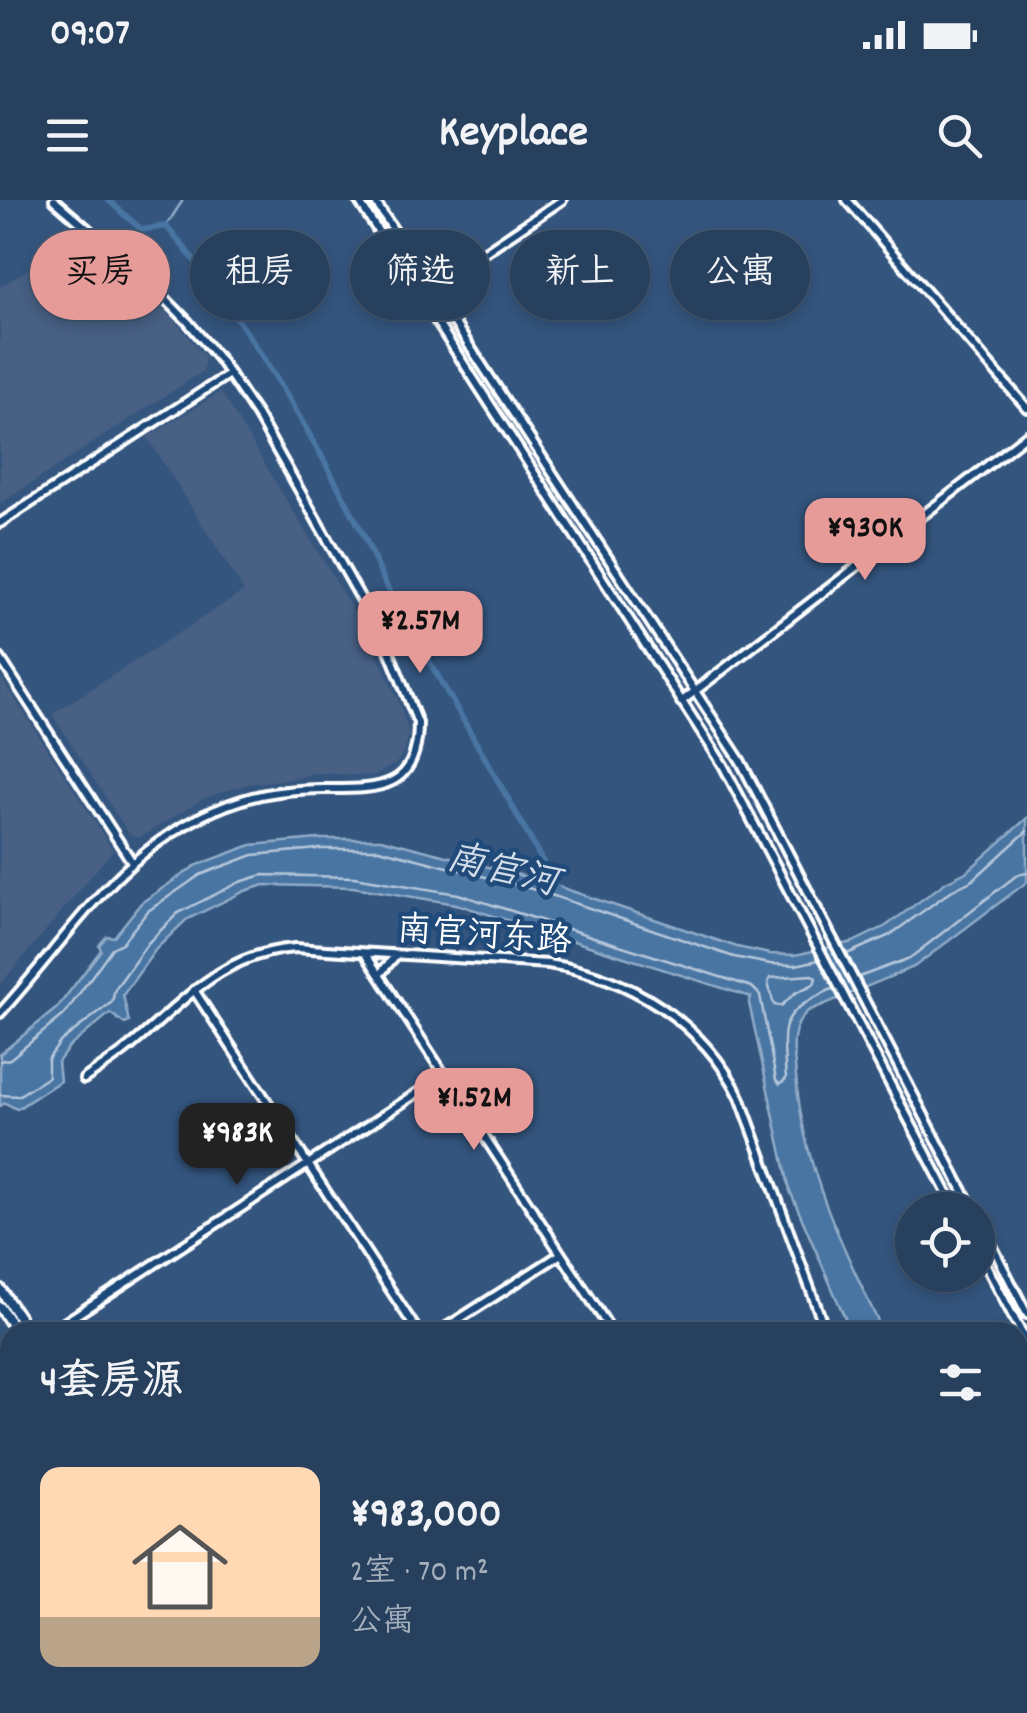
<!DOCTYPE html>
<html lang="zh">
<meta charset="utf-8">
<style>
:root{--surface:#27405e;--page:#2f4764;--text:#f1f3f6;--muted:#a4afbc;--line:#435973;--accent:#e69b98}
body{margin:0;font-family:Dekko,"LXGW WenKai TC",sans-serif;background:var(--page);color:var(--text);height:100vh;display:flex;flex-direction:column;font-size:38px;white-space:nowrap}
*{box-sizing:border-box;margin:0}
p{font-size:32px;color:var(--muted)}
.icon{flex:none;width:55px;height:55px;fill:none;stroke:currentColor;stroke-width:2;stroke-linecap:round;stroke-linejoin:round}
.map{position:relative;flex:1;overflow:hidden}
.drawer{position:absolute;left:0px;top:1122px;width:1028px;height:392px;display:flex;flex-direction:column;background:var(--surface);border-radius:30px 30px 0 0;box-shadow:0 5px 15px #0003,0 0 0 2px var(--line)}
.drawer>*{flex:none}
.top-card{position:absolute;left:30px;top:30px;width:968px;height:90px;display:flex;gap:20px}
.controls{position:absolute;left:895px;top:992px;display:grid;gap:20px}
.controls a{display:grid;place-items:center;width:100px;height:100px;border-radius:50%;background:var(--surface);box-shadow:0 5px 15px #0003,0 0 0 2px var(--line);font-size:50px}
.price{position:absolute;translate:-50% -85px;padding:0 22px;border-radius:20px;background:var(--accent);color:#111;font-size:32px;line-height:65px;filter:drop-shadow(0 2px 5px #0008)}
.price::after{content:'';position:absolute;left:50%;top:60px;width:30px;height:22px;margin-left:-15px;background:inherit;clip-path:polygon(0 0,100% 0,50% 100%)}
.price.current{background:#222;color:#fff}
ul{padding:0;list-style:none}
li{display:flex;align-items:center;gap:30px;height:250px;padding:0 40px}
li span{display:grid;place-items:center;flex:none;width:280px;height:200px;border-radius:20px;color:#555}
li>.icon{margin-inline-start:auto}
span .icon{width:120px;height:120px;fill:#fffc;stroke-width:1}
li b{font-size:42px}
h2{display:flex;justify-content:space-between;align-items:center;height:120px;padding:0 40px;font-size:42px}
.chip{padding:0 35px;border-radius:45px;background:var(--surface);box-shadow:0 5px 15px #0003,0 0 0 2px var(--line);font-size:35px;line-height:90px}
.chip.current{background:var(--accent);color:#111}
.status{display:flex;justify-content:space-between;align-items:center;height:70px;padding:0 50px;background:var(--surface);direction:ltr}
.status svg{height:28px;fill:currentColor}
header{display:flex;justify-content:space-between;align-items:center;height:130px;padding:0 40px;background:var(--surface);font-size:45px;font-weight:700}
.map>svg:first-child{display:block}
</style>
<div class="status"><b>09:07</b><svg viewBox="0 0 49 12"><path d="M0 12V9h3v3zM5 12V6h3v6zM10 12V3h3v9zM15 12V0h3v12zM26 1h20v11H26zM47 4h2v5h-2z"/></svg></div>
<header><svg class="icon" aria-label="menu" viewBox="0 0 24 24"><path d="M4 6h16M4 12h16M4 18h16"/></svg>Keyplace<svg class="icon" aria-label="search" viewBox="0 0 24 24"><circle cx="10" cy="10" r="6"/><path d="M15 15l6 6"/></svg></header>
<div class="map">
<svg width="1027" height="1513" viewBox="0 0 1027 1513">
<rect width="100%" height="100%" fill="#34557e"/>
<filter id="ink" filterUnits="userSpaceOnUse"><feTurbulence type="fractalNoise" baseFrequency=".01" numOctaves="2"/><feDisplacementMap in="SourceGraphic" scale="20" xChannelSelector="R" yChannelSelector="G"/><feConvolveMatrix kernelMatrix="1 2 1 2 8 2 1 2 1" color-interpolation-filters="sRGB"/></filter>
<g filter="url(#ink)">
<path fill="#476084" d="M83,33L171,116L205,157L203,171L0,304V87Z
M221,192L367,433L399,502L409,533L405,550L396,564L373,576L313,573L298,578L248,584L205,598L139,638L129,634L52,514L244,391L147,237Z
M0,476L113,650L0,785Z
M10,1424V1505H237L243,1513H0V1430Z
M297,1505H497L485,1513H303Z"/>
<path fill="#4874a3" stroke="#91acc8" stroke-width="2.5" d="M1027,618V682L914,767L808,811C788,829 794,852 796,876C804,974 843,1046 883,1132H851L790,991L749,803L751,797L456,704L353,687L264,685L245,691L186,720L156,749L123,795L129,822L125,824L110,813L69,847L58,862L60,881L17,909L5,903L0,906V854L57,808L101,750L99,745L107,736L114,737L141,703L195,666L251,645L318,639H381L542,681L737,747L770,754L795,755L853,742L886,726L946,682L968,671Z"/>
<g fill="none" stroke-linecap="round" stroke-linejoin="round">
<path stroke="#b6c7da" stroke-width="2.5" d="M847,754L890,735L951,691L973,680L1027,631
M812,775L816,778L814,784L795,793L781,806L774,805L768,783L770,778Z
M859,777L910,758L1017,675L1027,673
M0,861L10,859L64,815L112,748L122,743L148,711L200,675L253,655L318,649H379L539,691L734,757L770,764L796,765L819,760
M0,895L18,896L48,877V859L61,841L112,802L115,789L148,743L178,713L240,682L263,675L354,677L458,694L752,787L760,795L776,880L780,884L786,879C782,821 778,814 834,788"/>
<path stroke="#91acc8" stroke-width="2.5" d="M166,26L183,0"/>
<path stroke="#4874a3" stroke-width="6" d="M108,0L142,30L166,26C244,116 307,225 362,332C371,350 378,369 387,387C444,489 505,588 558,691"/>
<defs>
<path id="minor" d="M358,0L723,565L956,1010
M374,0L740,560L973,1010
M847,0L1027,208
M418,97L562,0
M0,323L229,174
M0,458L132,662
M681,502L1027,235
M366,755L612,1132
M380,774L395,756
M194,790L418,1132
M0,813C77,729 125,637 242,600C267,592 298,589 325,589C378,589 418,591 418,523L386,443L257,215L220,160L188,122L146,79L54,0
M84,879C97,870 111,861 123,852C180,807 217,754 295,748L548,764C629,776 703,822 740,897L826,1132
M978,1018L1027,1114
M978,1050L1027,1143
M50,1132L445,875
M439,1132L561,1054
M0,1419L10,1412
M1018,1482L1027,1473
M662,1505L667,1513
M854,1505L859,1513
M510,1513L522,1505
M981,1513L990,1505"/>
<path id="major" d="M0,1089L29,1132
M0,1107L17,1132
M254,1505L260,1513
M268,1505L273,1513"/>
</defs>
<use href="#minor" stroke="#fff" stroke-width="14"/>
<use href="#major" stroke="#fff" stroke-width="15"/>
<use href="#minor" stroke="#1f4a7a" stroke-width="6"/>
<use href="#major" stroke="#1f4a7a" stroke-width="8"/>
</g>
</g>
<g text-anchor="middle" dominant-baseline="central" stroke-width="9" stroke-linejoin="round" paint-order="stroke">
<g font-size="35" fill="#fff" stroke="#1f4a7a">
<text transform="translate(484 738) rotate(4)">南官河东路</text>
</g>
<g font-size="38" font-style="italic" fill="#d1dce8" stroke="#1f4a7a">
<text transform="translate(502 673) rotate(14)">南官河</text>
</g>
</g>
</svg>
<div class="controls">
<a><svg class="icon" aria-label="locate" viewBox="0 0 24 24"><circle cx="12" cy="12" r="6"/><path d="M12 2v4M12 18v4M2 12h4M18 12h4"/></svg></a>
</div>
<b class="price" style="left:865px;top:383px">¥930K</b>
<b class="price" style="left:420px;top:476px">¥2.57M</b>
<b class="price" style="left:474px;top:953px">¥1.52M</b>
<b class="price current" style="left:237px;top:988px">¥983K</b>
<div class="top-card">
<a class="chip current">买房</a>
<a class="chip">租房</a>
<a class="chip">筛选</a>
<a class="chip">新上</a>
<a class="chip">公寓</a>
</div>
<section class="drawer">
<h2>4套房源<svg class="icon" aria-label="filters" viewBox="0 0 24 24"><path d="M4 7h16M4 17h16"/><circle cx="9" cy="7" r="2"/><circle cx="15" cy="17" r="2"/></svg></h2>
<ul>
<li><span style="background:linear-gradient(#ffd9b3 75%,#b9a48a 0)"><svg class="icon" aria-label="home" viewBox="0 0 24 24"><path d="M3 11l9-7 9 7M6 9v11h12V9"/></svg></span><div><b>¥983,000</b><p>2室 · 70 m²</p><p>公寓</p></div></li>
</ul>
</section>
</div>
